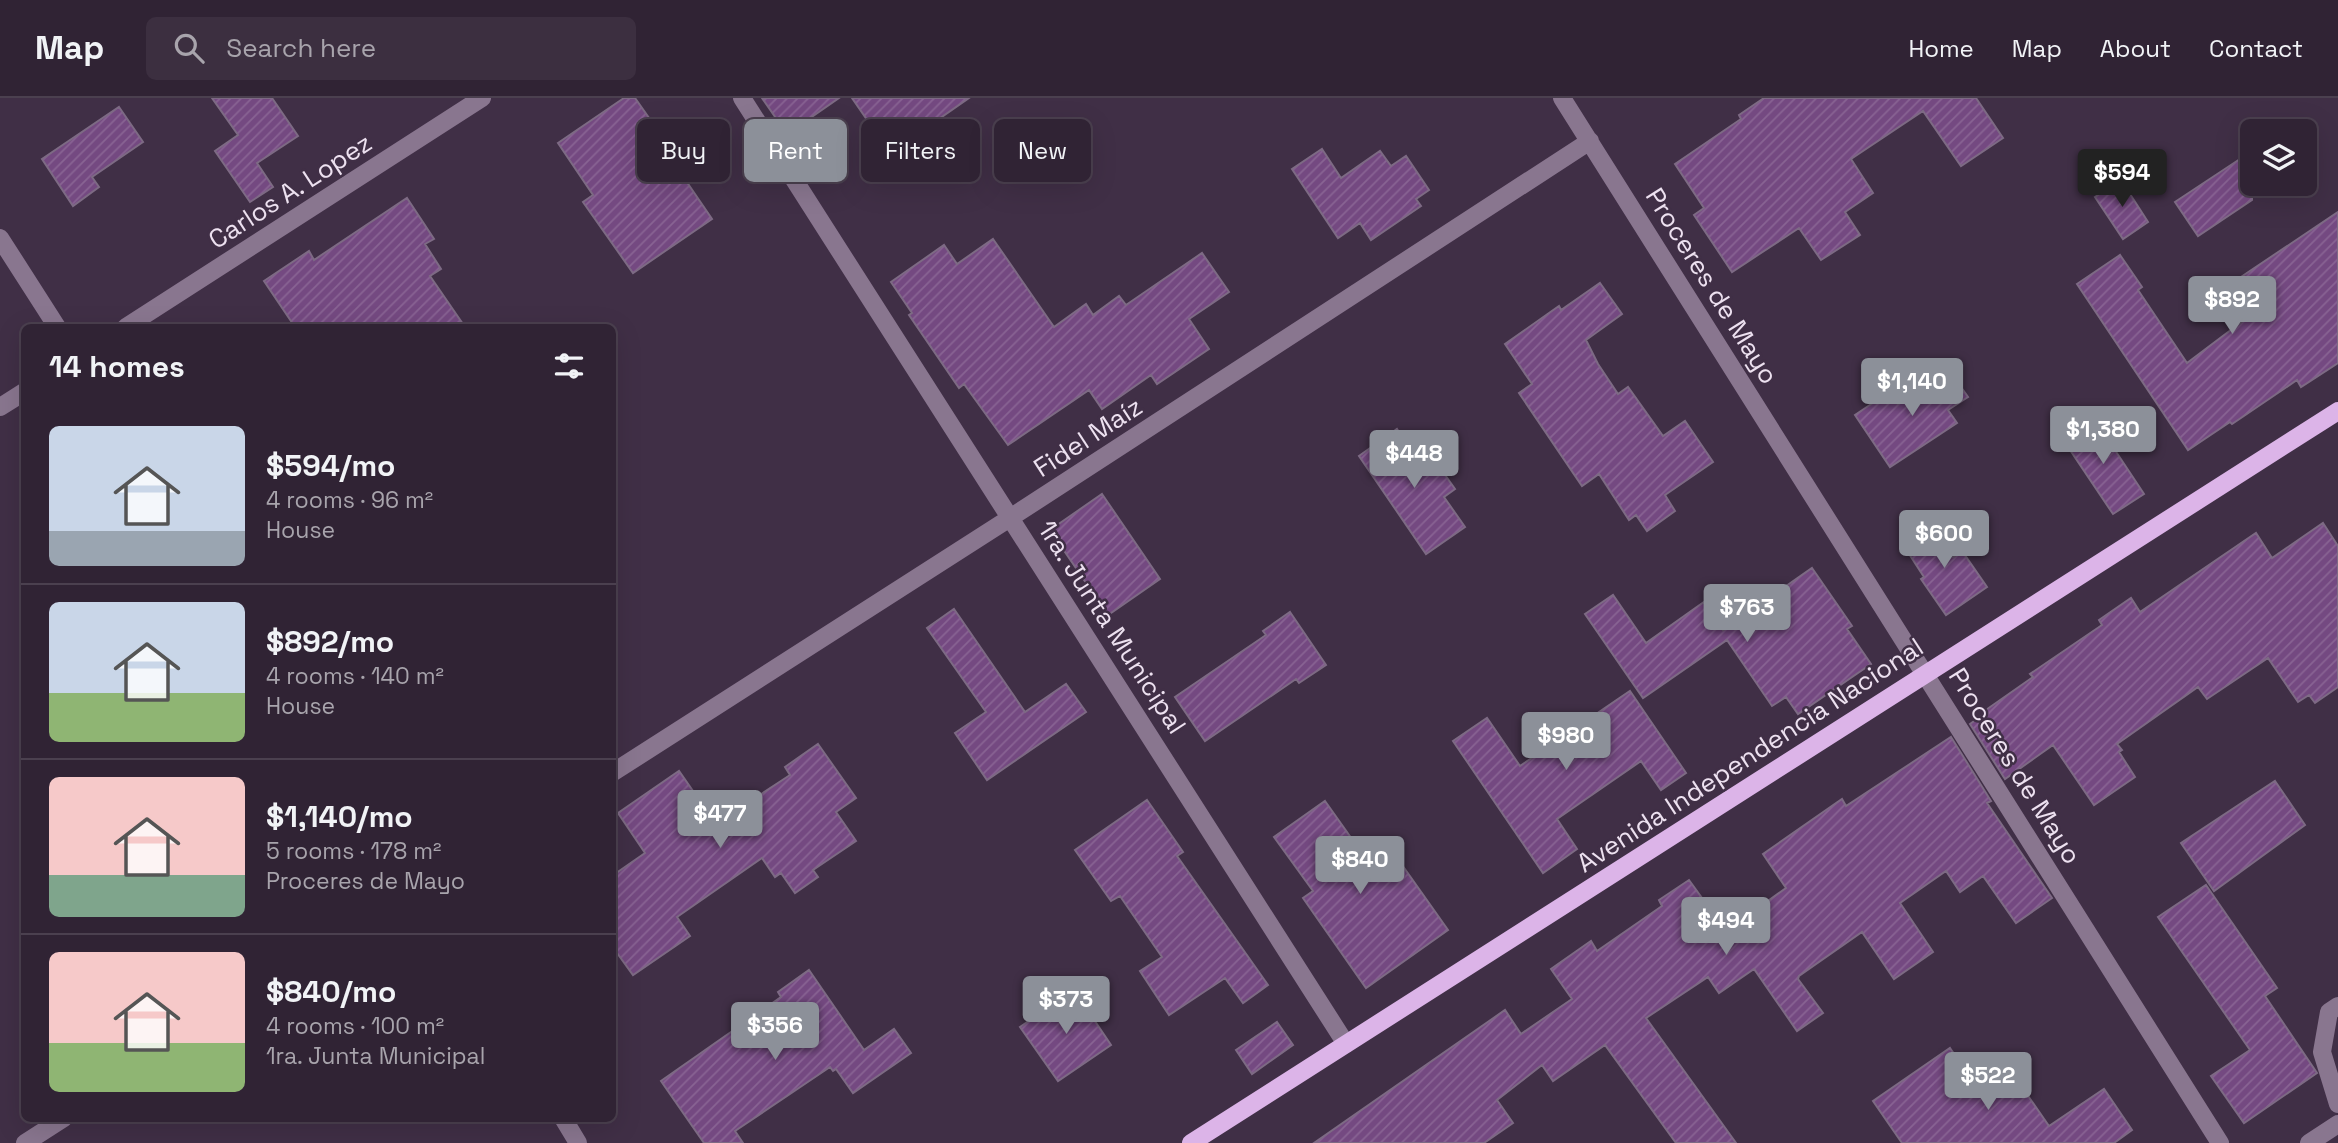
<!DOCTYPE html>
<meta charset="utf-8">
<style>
:root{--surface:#302334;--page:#3c2f40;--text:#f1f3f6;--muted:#a8a4ac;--line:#4b404f;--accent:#8c9099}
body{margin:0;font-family:"Space Grotesk",sans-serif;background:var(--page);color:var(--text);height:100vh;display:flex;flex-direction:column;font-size:26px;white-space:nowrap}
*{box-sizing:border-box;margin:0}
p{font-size:23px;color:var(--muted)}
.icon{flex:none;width:38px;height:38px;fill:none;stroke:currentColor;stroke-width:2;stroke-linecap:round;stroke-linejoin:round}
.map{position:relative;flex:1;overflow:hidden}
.side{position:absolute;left:21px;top:226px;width:595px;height:798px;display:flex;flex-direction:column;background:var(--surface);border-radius:10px;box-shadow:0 7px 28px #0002,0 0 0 2px var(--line)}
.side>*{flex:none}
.banner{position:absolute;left:637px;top:21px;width:665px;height:63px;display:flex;gap:14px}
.tools{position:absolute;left:2240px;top:21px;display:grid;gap:14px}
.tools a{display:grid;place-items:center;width:77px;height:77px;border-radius:10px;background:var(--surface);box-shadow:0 7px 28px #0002,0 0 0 2px var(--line);font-size:35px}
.price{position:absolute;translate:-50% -60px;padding:0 16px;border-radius:7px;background:var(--accent);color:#fff;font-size:23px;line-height:46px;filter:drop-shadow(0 2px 4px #0008)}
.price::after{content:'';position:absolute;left:50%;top:42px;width:21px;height:16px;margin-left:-10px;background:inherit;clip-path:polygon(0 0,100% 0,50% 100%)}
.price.selected{background:#222;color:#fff}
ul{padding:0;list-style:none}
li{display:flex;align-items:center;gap:21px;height:175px;padding:0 28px}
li+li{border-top:2px solid var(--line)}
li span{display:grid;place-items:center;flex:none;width:196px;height:140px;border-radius:10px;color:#555}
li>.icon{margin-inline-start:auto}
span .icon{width:84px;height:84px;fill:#fffc;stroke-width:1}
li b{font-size:30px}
h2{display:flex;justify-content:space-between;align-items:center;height:84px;padding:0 28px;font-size:30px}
.pill{padding:0 24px;border-radius:10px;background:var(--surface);box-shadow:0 7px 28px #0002,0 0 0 2px var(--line);font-size:24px;line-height:63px}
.pill.selected{background:var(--accent);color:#fff}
header{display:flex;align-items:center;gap:42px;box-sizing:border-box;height:98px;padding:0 35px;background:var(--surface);border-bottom:2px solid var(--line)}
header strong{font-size:33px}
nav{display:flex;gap:38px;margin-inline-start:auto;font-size:24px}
.search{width:490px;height:63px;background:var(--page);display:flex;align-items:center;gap:18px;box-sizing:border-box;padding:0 24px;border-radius:10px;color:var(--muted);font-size:26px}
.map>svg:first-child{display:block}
</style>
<header>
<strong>Map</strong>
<div class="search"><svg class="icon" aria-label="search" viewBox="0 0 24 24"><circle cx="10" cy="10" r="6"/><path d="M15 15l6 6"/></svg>Search here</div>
<nav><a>Home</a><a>Map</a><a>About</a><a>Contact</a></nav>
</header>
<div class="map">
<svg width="2338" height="1045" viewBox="0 0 2338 1045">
<defs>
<pattern id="building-hatch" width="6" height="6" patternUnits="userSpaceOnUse" patternTransform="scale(1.75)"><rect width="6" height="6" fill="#744981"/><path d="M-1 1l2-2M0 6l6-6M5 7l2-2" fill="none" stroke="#886393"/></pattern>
</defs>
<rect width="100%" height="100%" fill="#402f46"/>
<path fill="url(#building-hatch)" stroke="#7d6a84" stroke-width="2" d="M212,0H272L298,38L257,65L273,89L250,104L215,53L238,37Z
M624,0H635L654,27L650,30L712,121L633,175L583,104L593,97L558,45Z
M762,0H839L787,36Z
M852,0H969L890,55Z
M1764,0H1976L2003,40L1961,68L1923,13L1851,61L1873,95L1845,114L1860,137L1821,162L1799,130L1732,174L1694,117L1704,110L1675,66L1741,21L1739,17Z
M119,9L143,44L92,79L99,89L73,108L42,61Z
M1322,51L1341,80L1380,53L1391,68L1406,58L1429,92L1416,101L1421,108L1371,142L1360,125L1338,140L1292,71Z
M2252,53V102L2198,138L2175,104Z
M2121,82L2148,124L2123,141L2095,99Z
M407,100L434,141L425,146L441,171L430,178L465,229H295L264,183L309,153L314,162Z
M2338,114V265L2301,289L2297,282L2232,326L2230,324L2188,352L2077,186L2120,157L2142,189L2138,192L2187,265L2252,216L2232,185Z
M993,141L1054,229L1086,206L1093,217L1119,198L1126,207L1202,155L1229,194L1189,221L1209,251L1157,286L1151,277L1102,311L1089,292L1008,347L964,286L959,290L909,217L912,215L891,184L944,147L957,166Z
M1600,185L1622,216L1586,242L1598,266L1618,296L1628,289L1663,338L1685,323L1713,364L1665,397L1675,413L1647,433L1636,417L1629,422L1599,376L1582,388L1519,295L1532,286L1505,246L1559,208L1561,212Z
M1949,272L1968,299L1948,312L1957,325L1890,369L1855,317L1889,294L1898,306Z
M2093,319L2144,396L2113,416L2062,340Z
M1397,331L1420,364L1431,357L1455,391L1444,399L1465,429L1426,456L1359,358Z
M1102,396L1160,481L1108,517L1050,432Z
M2323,425L2338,448V589L2315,605L2309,597L2298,604L2268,560L2207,601L2198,589L2117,646L2122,652L2119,654L2135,679L2094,707L2053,647L2005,681L1970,626L1984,616L1983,614L2033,579L2030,576L2102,527L2099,522L2131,500L2140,514L2256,435L2272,460Z
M1931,426L1953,459L1962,453L1987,489L1946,517L1921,481L1924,479L1902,445Z
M1812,470L1852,528L1847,531L1871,566L1798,616L1786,599L1772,608L1727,542L1643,600L1585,516L1613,497L1646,545L1704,504L1723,532Z
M954,511L1025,614L1066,586L1086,614L987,682L955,635L986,614L927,530Z
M1290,514L1326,567L1299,585L1296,581L1205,643L1175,599L1266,537L1263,533Z
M1630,593L1686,675L1661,692L1641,663L1557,721L1577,751L1543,775L1453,643L1487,620L1520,668Z
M1951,639L1991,703L1987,705L2052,800L2016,825L1983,778L1960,794L1946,773L1900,805L1933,854L1894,881L1862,834L1799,878L1798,881L1823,915L1797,933L1754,871L1719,895L1708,879L1646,920L1736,1045H1676L1605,947L1553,983L1542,967L1497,1002L1513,1025L1484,1045H1314L1505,912L1521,936L1572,901L1551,871L1591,843L1597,853L1662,808L1659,802L1689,782L1726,833L1786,790L1763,756L1842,701L1846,708Z
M818,646L856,700L836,714L856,743L813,772L818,779L795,795L781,775L775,779L762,760L677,819L690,838L633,877L612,848V778L645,755L618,715L679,673L716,726L790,677L785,669Z
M2275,683L2305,727L2214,793L2181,745Z
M1147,702L1183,754L1177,758L1268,887L1243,905L1225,880L1169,917L1140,873L1162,859L1120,798L1111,803L1075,752Z
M1325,703L1364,758L1385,743L1448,832L1366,890L1303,800L1313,793L1274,739Z
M2206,787L2277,890L2265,898L2317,975L2244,1025L2211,978L2250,952L2158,819Z
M809,872L864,952L894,931L911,955L853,995L836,971L833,973L830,969L735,1033L743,1045H704L661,983L781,899L778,894Z
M1074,892L1111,947L1058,983L1020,929Z
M1277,924L1293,947L1252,976L1236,952Z
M1950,950L1987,1003L2017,982L2049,1028L2104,991L2132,1032L2114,1045H1902L1873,1003Z"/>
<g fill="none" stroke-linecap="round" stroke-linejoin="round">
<path stroke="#89768f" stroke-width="18" d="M742,0L1346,946
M1562,0L2220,1045
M0,140L57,229
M126,229L482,0
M0,309L24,294
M612,675L1010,420L1590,43
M2338,908L2329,914L2322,954L2338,1006
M563,1020L578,1045
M25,1045L64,1020
M2309,1045L2338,1026"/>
<path stroke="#dcb4e8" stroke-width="18" d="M1191,1045L2338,313"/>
</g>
<g text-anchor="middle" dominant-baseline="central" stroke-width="5" stroke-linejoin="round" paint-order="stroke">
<g font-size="26" fill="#ede1f0" stroke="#402f46">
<text transform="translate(290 93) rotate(-33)">Carlos A. Lopez</text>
<text transform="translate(1712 188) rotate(58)">Proceres de Mayo</text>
<text transform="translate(1088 339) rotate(-33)">Fidel Maíz</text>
<text transform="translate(1112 529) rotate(57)">1ra. Junta Municipal</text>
<text transform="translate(1750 657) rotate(-33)">Avenida Independencia Nacional</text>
<text transform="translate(2015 668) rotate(58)">Proceres de Mayo</text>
</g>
</g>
</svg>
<div class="tools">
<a><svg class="icon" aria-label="layers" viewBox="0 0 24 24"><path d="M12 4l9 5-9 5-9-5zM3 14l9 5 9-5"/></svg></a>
</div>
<b class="price selected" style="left:2122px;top:111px">$594</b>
<b class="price" style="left:2232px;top:238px">$892</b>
<b class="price" style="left:1912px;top:320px">$1,140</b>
<b class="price" style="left:2103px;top:368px">$1,380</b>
<b class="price" style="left:1414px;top:392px">$448</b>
<b class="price" style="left:1944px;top:472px">$600</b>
<b class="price" style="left:1747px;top:546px">$763</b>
<b class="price" style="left:1566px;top:674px">$980</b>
<b class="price" style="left:720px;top:752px">$477</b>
<b class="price" style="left:1360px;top:798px">$840</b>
<b class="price" style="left:1726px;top:859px">$494</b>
<b class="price" style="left:1066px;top:938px">$373</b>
<b class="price" style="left:775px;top:964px">$356</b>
<b class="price" style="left:1988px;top:1014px">$522</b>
<div class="banner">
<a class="pill">Buy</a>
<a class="pill selected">Rent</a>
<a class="pill">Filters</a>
<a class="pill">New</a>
</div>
<section class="side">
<h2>14 homes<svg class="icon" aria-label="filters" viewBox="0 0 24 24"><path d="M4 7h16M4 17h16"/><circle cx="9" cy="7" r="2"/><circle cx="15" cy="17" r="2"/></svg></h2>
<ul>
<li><span style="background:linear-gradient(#c9d6e8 75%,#9aa5b1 0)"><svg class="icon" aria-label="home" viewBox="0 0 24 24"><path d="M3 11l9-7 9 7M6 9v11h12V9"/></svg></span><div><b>$594/mo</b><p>4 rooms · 96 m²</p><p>House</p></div></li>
<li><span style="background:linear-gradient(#c9d6e8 65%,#8fb573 0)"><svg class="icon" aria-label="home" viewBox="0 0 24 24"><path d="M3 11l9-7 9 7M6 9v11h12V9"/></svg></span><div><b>$892/mo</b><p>4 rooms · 140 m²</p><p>House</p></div></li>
<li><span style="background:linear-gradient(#f6c9c9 70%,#7fa58c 0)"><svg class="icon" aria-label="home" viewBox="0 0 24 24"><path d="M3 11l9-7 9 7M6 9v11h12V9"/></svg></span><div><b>$1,140/mo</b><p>5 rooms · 178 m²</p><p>Proceres de Mayo</p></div></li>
<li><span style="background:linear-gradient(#f6c9c9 65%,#8fb573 0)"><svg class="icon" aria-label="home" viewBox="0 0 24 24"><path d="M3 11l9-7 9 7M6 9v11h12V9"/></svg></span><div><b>$840/mo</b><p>4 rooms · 100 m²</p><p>1ra. Junta Municipal</p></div></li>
</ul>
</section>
</div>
